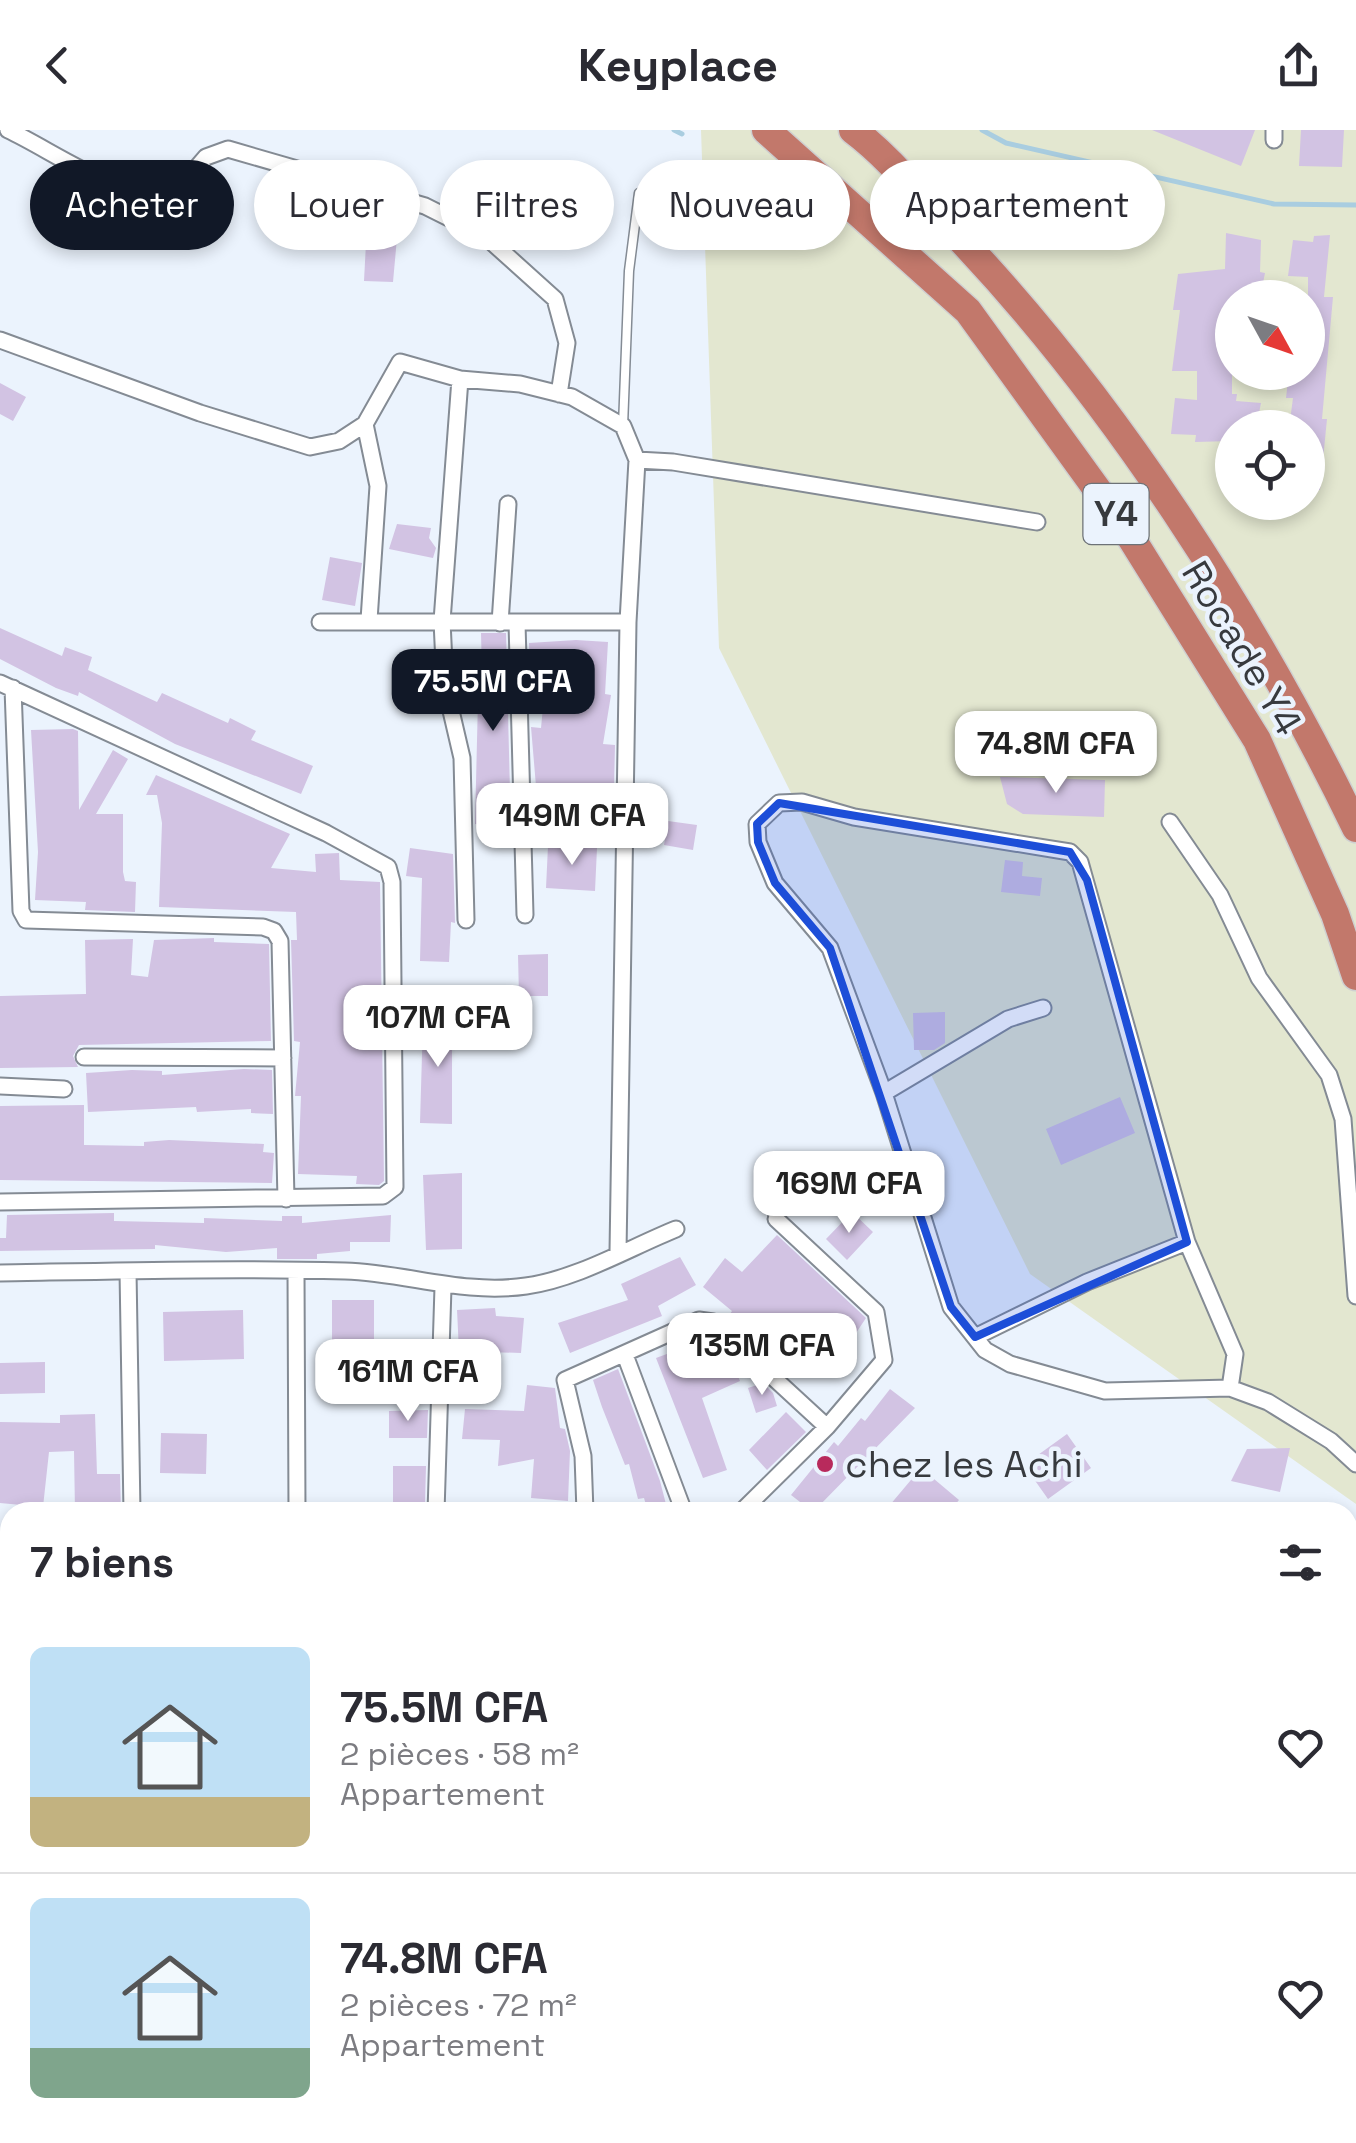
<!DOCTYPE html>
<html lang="fr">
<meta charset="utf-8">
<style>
:root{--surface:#fff;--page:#f7f7f7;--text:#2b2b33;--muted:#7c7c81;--line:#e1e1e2;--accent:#111827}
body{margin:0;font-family:"Space Grotesk",sans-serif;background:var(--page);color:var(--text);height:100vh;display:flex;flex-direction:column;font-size:38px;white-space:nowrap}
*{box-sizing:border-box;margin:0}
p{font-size:32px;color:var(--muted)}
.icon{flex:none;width:55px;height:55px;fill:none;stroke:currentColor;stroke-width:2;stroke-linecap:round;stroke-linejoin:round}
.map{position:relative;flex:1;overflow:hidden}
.drawer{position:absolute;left:0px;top:1372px;width:1358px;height:642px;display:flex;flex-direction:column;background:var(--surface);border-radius:30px 30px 0 0;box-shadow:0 5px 15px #0003}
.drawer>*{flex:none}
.banner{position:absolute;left:30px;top:30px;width:1298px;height:90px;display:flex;gap:20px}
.needle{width:65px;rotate:130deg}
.controls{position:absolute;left:1215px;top:150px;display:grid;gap:20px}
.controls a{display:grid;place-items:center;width:110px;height:110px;border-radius:50%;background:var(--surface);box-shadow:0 5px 15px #0003;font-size:50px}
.price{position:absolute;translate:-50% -85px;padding:0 22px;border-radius:20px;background:#fff;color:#222;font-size:32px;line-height:65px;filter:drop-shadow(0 2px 5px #0008)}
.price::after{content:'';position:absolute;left:50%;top:60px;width:30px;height:22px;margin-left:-15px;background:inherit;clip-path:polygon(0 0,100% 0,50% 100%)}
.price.selected{background:var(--accent);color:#fff}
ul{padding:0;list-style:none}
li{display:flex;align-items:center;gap:30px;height:250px;padding:0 30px}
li+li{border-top:2px solid var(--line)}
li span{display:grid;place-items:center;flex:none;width:280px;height:200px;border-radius:15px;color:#555}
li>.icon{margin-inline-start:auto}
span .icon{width:120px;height:120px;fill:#fffc;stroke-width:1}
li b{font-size:42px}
h2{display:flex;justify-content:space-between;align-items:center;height:120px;padding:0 30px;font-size:42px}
.chip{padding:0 35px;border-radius:45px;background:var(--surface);box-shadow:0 5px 15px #0003;font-size:35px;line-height:90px}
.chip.selected{background:var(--accent);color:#fff}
header{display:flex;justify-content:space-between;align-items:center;height:130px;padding:0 30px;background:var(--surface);font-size:45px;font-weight:800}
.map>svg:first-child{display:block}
</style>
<header><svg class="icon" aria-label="back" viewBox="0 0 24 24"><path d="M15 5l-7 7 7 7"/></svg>Keyplace<svg class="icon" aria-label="share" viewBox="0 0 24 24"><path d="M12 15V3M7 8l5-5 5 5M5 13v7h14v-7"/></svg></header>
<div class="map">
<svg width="1356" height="2013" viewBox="0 0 1356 2013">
<rect width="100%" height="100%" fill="#ebf3fd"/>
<path fill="#e3e7d0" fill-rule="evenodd" d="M701,0H1356V1374L1030,1144L719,518ZM1232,168H1308V242H1232ZM1232,298H1308V372H1232Z"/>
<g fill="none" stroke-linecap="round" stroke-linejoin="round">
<path stroke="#a9cde0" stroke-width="5" d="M674,0L682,4
M982,0L1006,13L1274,74L1356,75"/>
</g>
<path fill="#d2c3e3" d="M1152,0H1255L1241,36Z
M1301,0H1344L1342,37L1299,36Z
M367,94L398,97L393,152L364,151Z
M1226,103L1261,110L1260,142L1265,143L1260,168H1232V264H1237L1236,271L1261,273L1256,298H1232V311L1195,312L1196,305L1171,304L1175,268L1197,270V241H1172L1180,180H1173L1178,144L1225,139Z
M1330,105L1324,167H1333L1322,289H1327L1320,360H1309L1308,298H1289L1293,268H1286L1289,242H1308V147L1288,146L1293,110L1313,112L1314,106Z
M0,253L26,267L13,291L0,284Z
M397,394L431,398L429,408L436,418L433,428L389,419Z
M330,427L362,433L355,476L322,470Z
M0,498L62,526L65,517L92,527L88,540L157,572L162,563L228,593L230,588L256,601L251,610L313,636L301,664L175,614L79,562L78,566L56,558L0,529Z
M481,503H506L510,662L505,698L475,694L478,569H473L477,542L482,543Z
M576,510L608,512L605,564L611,565L603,614L615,615L614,656L574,655V668H537L531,597L541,598L546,546H530L529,513Z
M73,599L78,601L79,680L113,620L128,629L96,684H123V742L125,751L136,752L135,782L85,780L86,772L35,770L38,722L31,600Z
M156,645L290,704L271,738L316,742L315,724L339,723L340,750L380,752L384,1051L379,1055L356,1054L357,1046L298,1044L301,966H295L300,912L294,911L291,810H297L296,782L159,777L162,693L157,665H146Z
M1000,647L1105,650L1104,687L1023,684L1007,674Z
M668,691L697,695L693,720L664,715Z
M548,716L597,718L595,761L546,758Z
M410,718L453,724L455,793L451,792L449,832L420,831L422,748L406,746Z
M1005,730L1023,732L1022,746L1042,748L1040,766L1001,762Z
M214,808V812L269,814L271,911L79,915L73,926L78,937L0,938V866L86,864L85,810L133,809L131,845L148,847L154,810Z
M548,824V866H519L518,825Z
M945,882V913L934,920H914L913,883Z
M423,890L465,894L462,917L452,916V994L420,993Z
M244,939L272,940L273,984L251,983V979L197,982L196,977L88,982L86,943L132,940L162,941V945Z
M1120,967L1135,1003L1061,1035L1046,999Z
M84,975V1015L144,1016V1012L169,1010L264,1014L263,1022L274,1023L272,1053L0,1050V976Z
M462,1043V1119L426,1120L423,1045Z
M852,1082L873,1102L847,1130L826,1109Z
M114,1083V1091L204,1093V1088L282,1091V1086H302V1093L391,1085L390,1112H350V1121L317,1124V1129H277V1118L226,1122L155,1115V1119L0,1121V1108H6L7,1085Z
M777,1105L866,1188L850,1212L839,1203L804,1247L783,1231L787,1226L730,1184L732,1181L703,1157L725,1128L742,1142Z
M680,1127L696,1155L658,1176L662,1186L570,1223L558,1193L628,1170L621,1154Z
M332,1170H374V1223H332Z
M495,1178L496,1186L524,1188L521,1223L459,1221L457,1180Z
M243,1180L244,1229L164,1231L163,1182Z
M683,1218L694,1247L731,1230L740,1251L702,1268L727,1340L703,1348L656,1228Z
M45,1232V1263L0,1264V1233Z
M618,1239L660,1351L668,1382H648L644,1368L638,1369L629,1334L625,1335L602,1277L593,1250Z
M763,1253L773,1263L777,1276L756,1283L748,1258Z
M527,1255L555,1258L560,1298L565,1299L570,1321L568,1371L531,1368L534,1329L498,1336L500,1310L462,1309L465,1279L524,1281Z
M890,1259L915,1278L813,1382L791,1365L834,1312L838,1316L861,1288L865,1291Z
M428,1280L427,1308H389V1281Z
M786,1282L806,1302L767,1340L749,1320Z
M95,1284L97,1344H120L121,1382H75L74,1321L49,1322L43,1377L0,1373V1292L60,1293V1285Z
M161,1303L207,1304L206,1344L160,1343Z
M1067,1304L1091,1338L1048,1369L1024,1335Z
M1290,1318L1280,1362L1231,1351L1247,1319Z
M393,1336H426L425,1374H393Z
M921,1338L959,1370L949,1382H884Z"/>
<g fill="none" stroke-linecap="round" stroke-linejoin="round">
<defs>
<path id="lane" d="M623,296L629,141L639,63
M1288,1382H1294
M1348,1799H1356"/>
<path id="street" d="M8,0C57,23 118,71 175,63L206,27L228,19L425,76L485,106L555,169L567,213L559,264
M1274,0V10
M0,210L200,283L310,317L339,311L365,294L400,232L460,249L520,254L572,267L623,296L637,330L628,492L618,1122
M460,249L442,491L445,555L462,628L466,790
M365,294L378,356L369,490
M637,330L673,332L1037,392
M320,492H628
M500,493L508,374
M517,493L525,785
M0,553L326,703L388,737L392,752L395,1057L383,1066L0,1072
M13,558L21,781L26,790L263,797L274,801L280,811L286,1069
M1170,692L1220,765L1259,848L1329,945L1343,989L1356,1166
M84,927L283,928
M0,956L64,959
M884,963L1008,889L1043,878
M128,1141L132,1382
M296,1141L297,1382
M0,1143C115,1141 230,1138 345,1141C407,1143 463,1165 526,1156C577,1149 629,1118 676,1099
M975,1207L1087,1152L1187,1112
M625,1225L684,1382
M1230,1258L1235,1224L1187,1112L1080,732L1070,722L854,687L802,672L779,673L757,694L758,712L775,753L830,818L884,963L951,1177L985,1220L1010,1234L1105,1261L1230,1258L1268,1272L1331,1311L1356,1334
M436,1382L443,1157
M585,1382L583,1326L565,1250L699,1190L713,1192L827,1297
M741,1382L827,1297L884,1230L876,1182L776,1089
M1348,1420L1356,1406
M0,1557H10
M1348,1817H1356
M1348,1868L1356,1872
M0,1930H10
M1153,2005L1218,2013
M20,2013V2005
M261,2013V2005
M377,2013L378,2005
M456,2013V2005
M542,2013V2005
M673,2013L674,2005
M799,2013V2005"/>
<path id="secondary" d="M0,1825H10
M1348,1841H1356
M0,1849H10"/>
<path id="highway" d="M766,0L968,181L1125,398L1257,610L1335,784L1356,846
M853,0C889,27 918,64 949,97C1112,266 1254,487 1356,698"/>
</defs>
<use href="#lane" stroke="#848b94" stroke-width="11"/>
<use href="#street" stroke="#848b94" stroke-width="19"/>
<use href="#secondary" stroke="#848b94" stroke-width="24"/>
<use href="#highway" stroke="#cfd0d1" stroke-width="31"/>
<use href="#lane" stroke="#fff" stroke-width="8"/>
<use href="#street" stroke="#fff" stroke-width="15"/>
<use href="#secondary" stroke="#fff" stroke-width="20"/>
<use href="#highway" stroke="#c2786b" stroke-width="28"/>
</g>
<path fill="#1d4ed8" fill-opacity="0.2" stroke="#1d4ed8" stroke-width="8" stroke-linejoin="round" d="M779,673L1070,722L1087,750L1187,1112L975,1207L951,1177L830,818L775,753L758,712L757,694Z"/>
<circle fill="#b82a5c" stroke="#ebf3fd" stroke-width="4" cx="825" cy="1334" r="10"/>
<g text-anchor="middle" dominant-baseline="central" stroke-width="9" stroke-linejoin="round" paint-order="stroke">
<rect fill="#ebf3fd" stroke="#6d7277" stroke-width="2.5" x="1083.5" y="354" width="65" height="60" rx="8"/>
<g font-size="35" font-weight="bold" fill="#373a3e">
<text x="1116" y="384">Y4</text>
</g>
<g font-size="38" fill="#373a3e" stroke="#ebf3fd">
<text transform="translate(1242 518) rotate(59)">Rocade Y4</text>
</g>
<g font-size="38" fill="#373a3e" stroke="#ebf3fd" text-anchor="start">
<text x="845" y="1334">chez les Achi</text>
</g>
</g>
</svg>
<div class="controls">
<a><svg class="needle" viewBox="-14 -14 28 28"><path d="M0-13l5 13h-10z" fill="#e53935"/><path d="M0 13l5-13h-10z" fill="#7c7c81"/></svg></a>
<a><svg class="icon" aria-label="locate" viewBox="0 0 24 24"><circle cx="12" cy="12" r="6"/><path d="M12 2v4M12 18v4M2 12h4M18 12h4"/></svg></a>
</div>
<b class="price selected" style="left:493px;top:604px">75.5M CFA</b>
<b class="price" style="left:1056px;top:666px">74.8M CFA</b>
<b class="price" style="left:572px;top:738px">149M CFA</b>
<b class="price" style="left:438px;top:940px">107M CFA</b>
<b class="price" style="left:849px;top:1106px">169M CFA</b>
<b class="price" style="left:762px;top:1268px">135M CFA</b>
<b class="price" style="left:408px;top:1294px">161M CFA</b>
<div class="banner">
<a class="chip selected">Acheter</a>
<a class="chip">Louer</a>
<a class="chip">Filtres</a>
<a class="chip">Nouveau</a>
<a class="chip">Appartement</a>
</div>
<section class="drawer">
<h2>7 biens<svg class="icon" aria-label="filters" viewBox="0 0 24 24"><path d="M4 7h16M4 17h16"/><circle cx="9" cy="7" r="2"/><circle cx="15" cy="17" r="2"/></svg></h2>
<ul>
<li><span style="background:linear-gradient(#bfe0f5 75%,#c2b280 0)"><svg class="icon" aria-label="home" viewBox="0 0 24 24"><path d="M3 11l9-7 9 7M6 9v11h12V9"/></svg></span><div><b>75.5M CFA</b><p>2 pièces · 58 m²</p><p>Appartement</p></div><svg class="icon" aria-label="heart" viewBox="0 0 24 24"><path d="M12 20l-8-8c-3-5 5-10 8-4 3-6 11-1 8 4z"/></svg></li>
<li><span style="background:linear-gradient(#bfe0f5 75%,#7fa58c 0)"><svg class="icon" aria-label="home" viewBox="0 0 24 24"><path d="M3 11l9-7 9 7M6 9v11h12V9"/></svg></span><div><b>74.8M CFA</b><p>2 pièces · 72 m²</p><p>Appartement</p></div><svg class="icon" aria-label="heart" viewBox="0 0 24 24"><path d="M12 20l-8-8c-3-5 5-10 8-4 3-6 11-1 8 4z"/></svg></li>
</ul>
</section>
</div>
